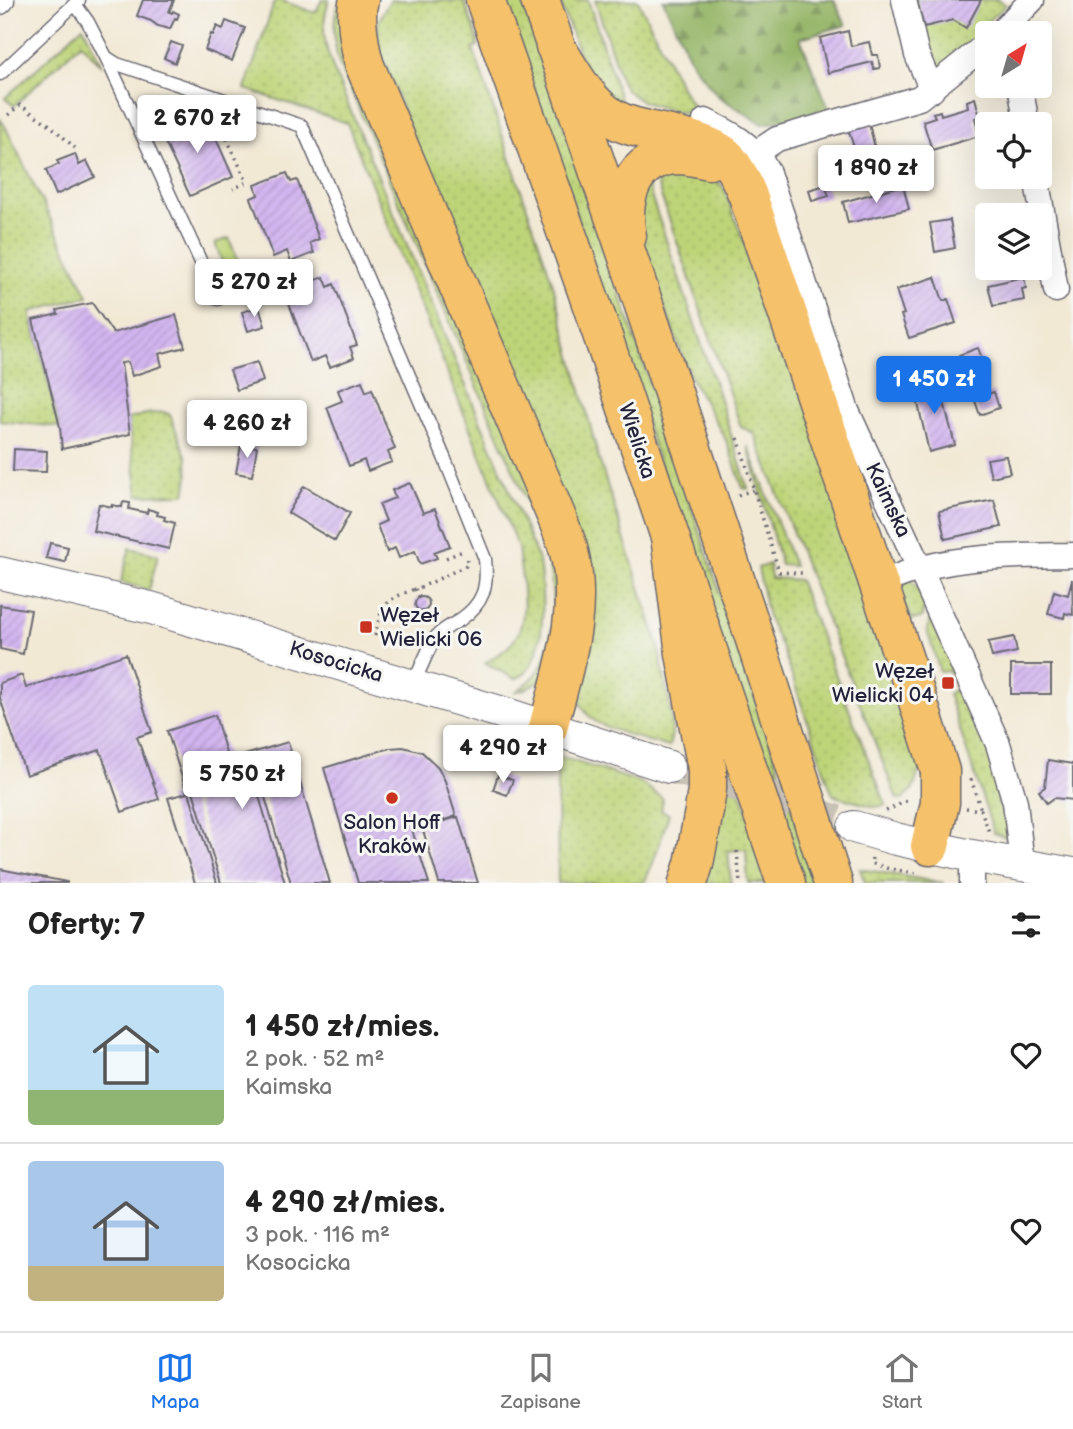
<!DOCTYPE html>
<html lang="pl">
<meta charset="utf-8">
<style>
:root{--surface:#fff;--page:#f6f6f6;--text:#222;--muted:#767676;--line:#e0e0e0;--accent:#1a73e8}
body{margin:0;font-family:"Balsamiq Sans",sans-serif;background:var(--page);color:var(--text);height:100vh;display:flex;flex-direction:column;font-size:26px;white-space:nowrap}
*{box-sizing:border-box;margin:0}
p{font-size:23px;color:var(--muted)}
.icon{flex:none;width:38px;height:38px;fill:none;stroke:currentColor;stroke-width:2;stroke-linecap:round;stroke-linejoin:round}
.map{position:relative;height:883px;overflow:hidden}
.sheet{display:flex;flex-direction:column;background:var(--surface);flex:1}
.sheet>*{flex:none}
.needle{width:46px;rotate:37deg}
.fabs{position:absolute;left:975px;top:21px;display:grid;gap:14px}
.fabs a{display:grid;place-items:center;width:77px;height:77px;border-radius:7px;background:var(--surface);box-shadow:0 7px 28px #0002;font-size:35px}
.price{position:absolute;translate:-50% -60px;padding:0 16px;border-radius:7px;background:#fff;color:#222;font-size:23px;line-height:46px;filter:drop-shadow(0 2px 4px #0008)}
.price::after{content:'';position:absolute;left:50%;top:42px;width:21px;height:16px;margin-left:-10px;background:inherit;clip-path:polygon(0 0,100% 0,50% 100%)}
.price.on{background:var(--accent);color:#fff}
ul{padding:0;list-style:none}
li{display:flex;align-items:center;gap:21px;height:175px;padding:0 28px}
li+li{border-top:2px solid var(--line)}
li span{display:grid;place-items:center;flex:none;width:196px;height:140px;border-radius:7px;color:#555}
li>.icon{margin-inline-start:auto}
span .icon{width:84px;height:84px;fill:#fffc;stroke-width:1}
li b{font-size:30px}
h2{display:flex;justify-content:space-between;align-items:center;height:84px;padding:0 28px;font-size:30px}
.dock{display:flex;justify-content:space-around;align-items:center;height:98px;border-top:2px solid var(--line);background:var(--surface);font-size:19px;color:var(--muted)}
.dock a{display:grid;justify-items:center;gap:4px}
.dock .on{color:var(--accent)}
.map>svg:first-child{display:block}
</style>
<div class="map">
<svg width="1073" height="883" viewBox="0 0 1073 883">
<defs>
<pattern id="grass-dots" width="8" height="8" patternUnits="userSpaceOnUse" patternTransform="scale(1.75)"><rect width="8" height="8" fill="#bed478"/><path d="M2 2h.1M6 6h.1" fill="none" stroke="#a3b669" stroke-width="1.8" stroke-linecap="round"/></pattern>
<pattern id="forest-firs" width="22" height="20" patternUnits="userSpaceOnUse" patternTransform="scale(1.75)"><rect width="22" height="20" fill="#96b668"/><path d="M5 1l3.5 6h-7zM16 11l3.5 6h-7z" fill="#7a9457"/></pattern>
<pattern id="building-hatch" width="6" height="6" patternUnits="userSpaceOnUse" patternTransform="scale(1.75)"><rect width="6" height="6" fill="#d2b5ef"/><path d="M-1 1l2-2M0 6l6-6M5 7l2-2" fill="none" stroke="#b49bce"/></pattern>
</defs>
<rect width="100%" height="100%" fill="#f6f6f2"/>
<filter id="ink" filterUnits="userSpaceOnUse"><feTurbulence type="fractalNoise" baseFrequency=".0143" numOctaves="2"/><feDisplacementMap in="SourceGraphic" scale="14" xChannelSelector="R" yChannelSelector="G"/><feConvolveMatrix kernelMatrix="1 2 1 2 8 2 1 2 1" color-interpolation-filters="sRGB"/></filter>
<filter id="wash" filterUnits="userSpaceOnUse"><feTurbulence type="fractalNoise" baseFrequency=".00686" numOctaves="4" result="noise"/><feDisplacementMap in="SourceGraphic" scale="28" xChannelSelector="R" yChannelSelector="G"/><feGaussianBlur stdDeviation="1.57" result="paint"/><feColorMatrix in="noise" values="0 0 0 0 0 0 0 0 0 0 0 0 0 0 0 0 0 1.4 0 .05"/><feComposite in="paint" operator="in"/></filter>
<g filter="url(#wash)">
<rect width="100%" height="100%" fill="#f2e9d5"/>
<path fill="url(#grass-dots)" stroke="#707b5a" stroke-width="2" d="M275,0H280L315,13L322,0H329C320,28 324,44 334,71L539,561C543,591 550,666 515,679L485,663C494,657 505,651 512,643C532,618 521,578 518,548L347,123L245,89Z
M340,0L547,526L561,581L550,668L539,682L525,689L515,692C524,686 534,679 539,670C560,634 554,580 544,542L339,63C333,41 332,22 340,0Z
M391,0L464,1L477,37L478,46L473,49L552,281L599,459L658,644L671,713L672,734L669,747C651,741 609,731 595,721C585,714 577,700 576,688C576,674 583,657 586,644L420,156L379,47C376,25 377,19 391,0Z
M504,0H522L817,883H800Z
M559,0H588L626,117L594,92Z
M595,0H638L681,87L693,107V112L688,114C664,107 633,106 621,81Z
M911,0H998L1006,5L983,25L988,31L951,63L942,67L931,64Z
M83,26L102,66L81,43L14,106L5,98Z
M0,119L5,126L88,296L30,312L60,427L0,421Z
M653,172L711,174L723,187L819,438L924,771H919L913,789L902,800L897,799L754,433L741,427Z
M645,178L718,393L748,489L743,488L726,440L691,378L633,223Z
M164,412L170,415L187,458L188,477L185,494L138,495L128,419L146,414Z
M748,446L794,566L781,565Z
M130,548L158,555L149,590L121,582Z
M769,564L771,578L799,580L886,805L875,807L835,796L832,793L783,650L768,618L758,568Z
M910,579L926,599L922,617L913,620L895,590Z
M932,611L999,771L998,804L1011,826L1012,840L994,833L948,694L956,689L949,671L940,672L927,630Z
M722,737L772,883H748L746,849L728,851L731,883H701Z
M548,753L640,782L663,799L661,810L669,814L653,863L644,883H558L557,768L547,764Z
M860,869L944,883H865Z"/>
<path fill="url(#forest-firs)" stroke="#5c6c52" stroke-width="2" d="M663,0H834L846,25L800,38L831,114L762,124L718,96L693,65Z"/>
<path fill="#bed478" stroke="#707b5a" stroke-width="2" d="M229,238L247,285L233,290L215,243Z"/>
<g id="blocks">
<path fill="url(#building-hatch)" d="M143,0H174L169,12L172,13L173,11L179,14L177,19L175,18L170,29L158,26L151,21L137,16Z
M917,0H981L966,28L953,20L924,27Z
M226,21L245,28L232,61L205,50L211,34L213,35L217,26L223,29Z
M848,31L851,46L869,42L872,55H878L880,68L874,69L872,62L828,73L820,38Z
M171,42L182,46L175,63L164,58Z
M975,98L980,117L975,118L979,136L932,150L923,121L935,117L933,113L940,111L941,115L968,107L967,101Z
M195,113L199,122L207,118L233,177L190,196L163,138L177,132L172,123Z
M869,124L874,144L875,151L871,152L874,165L861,169L848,129Z
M75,154L79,165L87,161L95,177L56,195L46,170L59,164L57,161Z
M287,173L291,182L297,180L319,239L310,243L314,253L291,262L287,251L273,257L251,198L258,195L255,185Z
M825,185L829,196L812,201L809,190Z
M903,185L909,209L848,223L843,202Z
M950,220L955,248L935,252L930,223Z
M324,277L328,287L334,284L357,345L350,347L354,358L330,367L325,356L311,362L288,301L303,296L299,286Z
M935,277L943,301L948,299L956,323L909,338L901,315L904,314L896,290Z
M1024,277L1026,288L1022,289L1024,300L993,306L988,285Z
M92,303L113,333L176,315L185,347L159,354L162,366L132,376L128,362L121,363L130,434L62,449L60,427L33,320L58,314L57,310Z
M259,307L265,326L248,331L242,312Z
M978,348L984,363L965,369L959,355Z
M257,362L263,381L237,390L230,370Z
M926,379L928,386L939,383L955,445L929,452L913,382Z
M362,381L366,392L372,389L395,449L388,452L392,462L368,471L364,460L349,466L327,407L342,401L338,390Z
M994,392L999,408L980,415L974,398Z
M241,445L257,447L252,476L236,473Z
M14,449L47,451L46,472L13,471Z
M1006,456L1010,473L991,477L987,459Z
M410,483L423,513L435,509L450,546L434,552L437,558L420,564L415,551L399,558L395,548L387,552L377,525L386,521L379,504L395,498L392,490Z
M304,486L350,513L335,541L288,513Z
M994,500L1001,527L945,539L939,511Z
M123,502L130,503L129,509L147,513L148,509L158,512L157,515L165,517L164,520L175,523L169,549L93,531L99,504L112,507V505L122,507Z
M50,543L68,547L65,562L46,558Z
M1072,579L1073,615L1065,613L1064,618L1048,614L1054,591L1068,595Z
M415 604a7 7 0 1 1 14 0a7 7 0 1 1-14 0Z
M0,605L31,610L23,654L0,649Z
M1014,637L1017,652L992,657L988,642Z
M126,654L152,732L137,737L159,799L122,812L100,750L26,775L0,698V683L22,675L26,688Z
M1011,665H1051V694H1011Z
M215,715L228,760L288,742L330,883H291L257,771L252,773L285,883H221L193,791L189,792L217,883H195L168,798L187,793L167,731Z
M403,747L422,752L438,767L445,781L456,816L434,824L458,817L478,883H439L422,827L412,830L429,883H358L324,768L390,748Z
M1048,760L1073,764V800L1054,798L1047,803L1039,791L1045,787Z
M498,775L513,780L507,795L493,790Z
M0,869L67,882V883H0Z"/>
</g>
</g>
<g filter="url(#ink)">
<use href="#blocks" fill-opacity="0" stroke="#6b6871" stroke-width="2"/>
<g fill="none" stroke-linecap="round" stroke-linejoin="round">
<path stroke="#c8c1b6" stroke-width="32" stroke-dasharray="32 16" stroke-linecap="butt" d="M669,767L739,786L854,827"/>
<defs>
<path id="service" d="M75,4L88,22L106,57L218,299
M106,57L117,64L302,126L444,457L485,559C488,587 484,603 460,620C452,625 443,629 437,636C429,645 419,673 413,685
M0,74L79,0"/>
<path id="minor" d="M904,0L917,55L932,90
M0,2L2,0
M1000,33L1032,0
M1020,86L1027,124
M705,121C731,133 752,144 767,170L847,411L920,569L998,744L1015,802L1022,864
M756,153L777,139L919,98L987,44
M1036,177L1056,290
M878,584C891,579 905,573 919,569C969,555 1022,556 1073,555
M972,883V856"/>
<path id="tertiary" d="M0,573L151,608L500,712L669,767
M854,827L896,839L972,856L1073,874"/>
<path id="primary" d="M359,0C354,15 360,50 365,66L557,518C561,528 565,538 568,548C585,609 563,670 548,728
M485,0L602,334L786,883
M540,0L634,275L750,624L833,883
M555,46C571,71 586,101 611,117C624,125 638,128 652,131C672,135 714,144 727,158C736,169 743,183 748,196L915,692L940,771V803L930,846
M627,236C620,198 632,157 677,155C688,155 699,158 709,160"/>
<path id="motorway" d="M671,544L685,654L707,769V789L704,811L694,864L688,883"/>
</defs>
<use href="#service" stroke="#6b6871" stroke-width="15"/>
<use href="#minor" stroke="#6b6871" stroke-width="27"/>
<use href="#tertiary" stroke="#6b6871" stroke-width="34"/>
<use href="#primary" stroke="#6b6871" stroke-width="41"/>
<use href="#motorway" stroke="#6b6871" stroke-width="41"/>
<path stroke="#6b6871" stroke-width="3.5" stroke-dasharray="2 5" stroke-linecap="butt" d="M215,113L247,182L233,189
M8,115L20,105L50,125L75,148
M738,438L779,572L802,573
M738,495L753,490
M446,558L463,551V552
M419,597L415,589C433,583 449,573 466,566L467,559
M375,636C382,604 384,600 415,589
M971,779L981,810
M966,808L981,810L990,835
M886,811L910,799
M737,851L740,883
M872,858L871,863L889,869L917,873"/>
<use href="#service" stroke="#fff" stroke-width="12"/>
<use href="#minor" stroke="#fff" stroke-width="24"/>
<use href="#tertiary" stroke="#fff" stroke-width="32"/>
<use href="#primary" stroke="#f5c16b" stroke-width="38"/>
<use href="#motorway" stroke="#f5c16b" stroke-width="38"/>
</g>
</g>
<g fill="#c8321e" stroke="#f6f6f2" stroke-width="2.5">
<rect x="359" y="620" width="14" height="14" rx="3.5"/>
<rect x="941" y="676" width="14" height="14" rx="3.5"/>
<circle cx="392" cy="798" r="7"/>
</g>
<g text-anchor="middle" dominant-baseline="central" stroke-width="6" stroke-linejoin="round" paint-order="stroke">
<g font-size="21" fill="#22223b" stroke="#f6f6f2">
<text transform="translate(637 441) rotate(72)">Wielicka</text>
<text transform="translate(888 500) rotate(65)">Kaimska</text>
<text transform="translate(336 662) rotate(17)">Kosocicka</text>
</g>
<g font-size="21" fill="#22223b" stroke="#f6f6f2" text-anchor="start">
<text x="380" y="615">Węzeł<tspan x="380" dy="24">Wielicki 06</tspan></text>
<text x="934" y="671" text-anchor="end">Węzeł<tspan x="934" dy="24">Wielicki 04</tspan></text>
<text x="392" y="822" text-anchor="middle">Salon Hoff<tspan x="392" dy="24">Kraków</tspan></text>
</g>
</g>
</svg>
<div class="fabs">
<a><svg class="needle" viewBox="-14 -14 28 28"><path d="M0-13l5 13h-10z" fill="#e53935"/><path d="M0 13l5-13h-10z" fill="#767676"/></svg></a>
<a><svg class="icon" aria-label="locate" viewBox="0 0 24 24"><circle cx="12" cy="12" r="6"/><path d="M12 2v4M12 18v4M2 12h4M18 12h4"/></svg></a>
<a><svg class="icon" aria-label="layers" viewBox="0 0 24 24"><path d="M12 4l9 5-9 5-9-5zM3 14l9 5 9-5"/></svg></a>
</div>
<b class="price" style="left:197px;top:155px">2 670 zł</b>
<b class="price" style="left:876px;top:205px">1 890 zł</b>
<b class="price" style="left:254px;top:319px">5 270 zł</b>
<b class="price on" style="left:934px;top:416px">1 450 zł</b>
<b class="price" style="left:247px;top:460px">4 260 zł</b>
<b class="price" style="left:503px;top:785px">4 290 zł</b>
<b class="price" style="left:242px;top:811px">5 750 zł</b>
</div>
<section class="sheet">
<h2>Oferty: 7<svg class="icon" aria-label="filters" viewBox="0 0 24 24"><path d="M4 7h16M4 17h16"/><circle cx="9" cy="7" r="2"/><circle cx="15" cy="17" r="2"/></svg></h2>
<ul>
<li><span style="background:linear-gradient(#bfe0f5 75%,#8fb573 0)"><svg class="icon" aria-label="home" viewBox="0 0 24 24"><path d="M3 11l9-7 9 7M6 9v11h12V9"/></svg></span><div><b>1 450 zł/mies.</b><p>2 pok. · 52 m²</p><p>Kaimska</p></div><svg class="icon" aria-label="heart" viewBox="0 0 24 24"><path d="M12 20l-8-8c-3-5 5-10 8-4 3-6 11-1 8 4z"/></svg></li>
<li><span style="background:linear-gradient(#a9c7e8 75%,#c2b280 0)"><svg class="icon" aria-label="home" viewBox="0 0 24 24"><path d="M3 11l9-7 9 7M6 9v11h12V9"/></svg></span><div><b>4 290 zł/mies.</b><p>3 pok. · 116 m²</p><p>Kosocicka</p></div><svg class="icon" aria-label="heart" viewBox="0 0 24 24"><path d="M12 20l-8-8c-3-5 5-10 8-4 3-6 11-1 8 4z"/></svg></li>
</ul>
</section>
<nav class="dock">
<a class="on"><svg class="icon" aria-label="map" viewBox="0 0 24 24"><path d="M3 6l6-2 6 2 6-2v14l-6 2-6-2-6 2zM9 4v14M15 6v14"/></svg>Mapa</a>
<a><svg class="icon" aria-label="saved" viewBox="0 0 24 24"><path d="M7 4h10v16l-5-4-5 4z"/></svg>Zapisane</a>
<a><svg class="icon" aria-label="home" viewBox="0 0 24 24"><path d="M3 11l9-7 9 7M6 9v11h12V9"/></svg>Start</a>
</nav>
